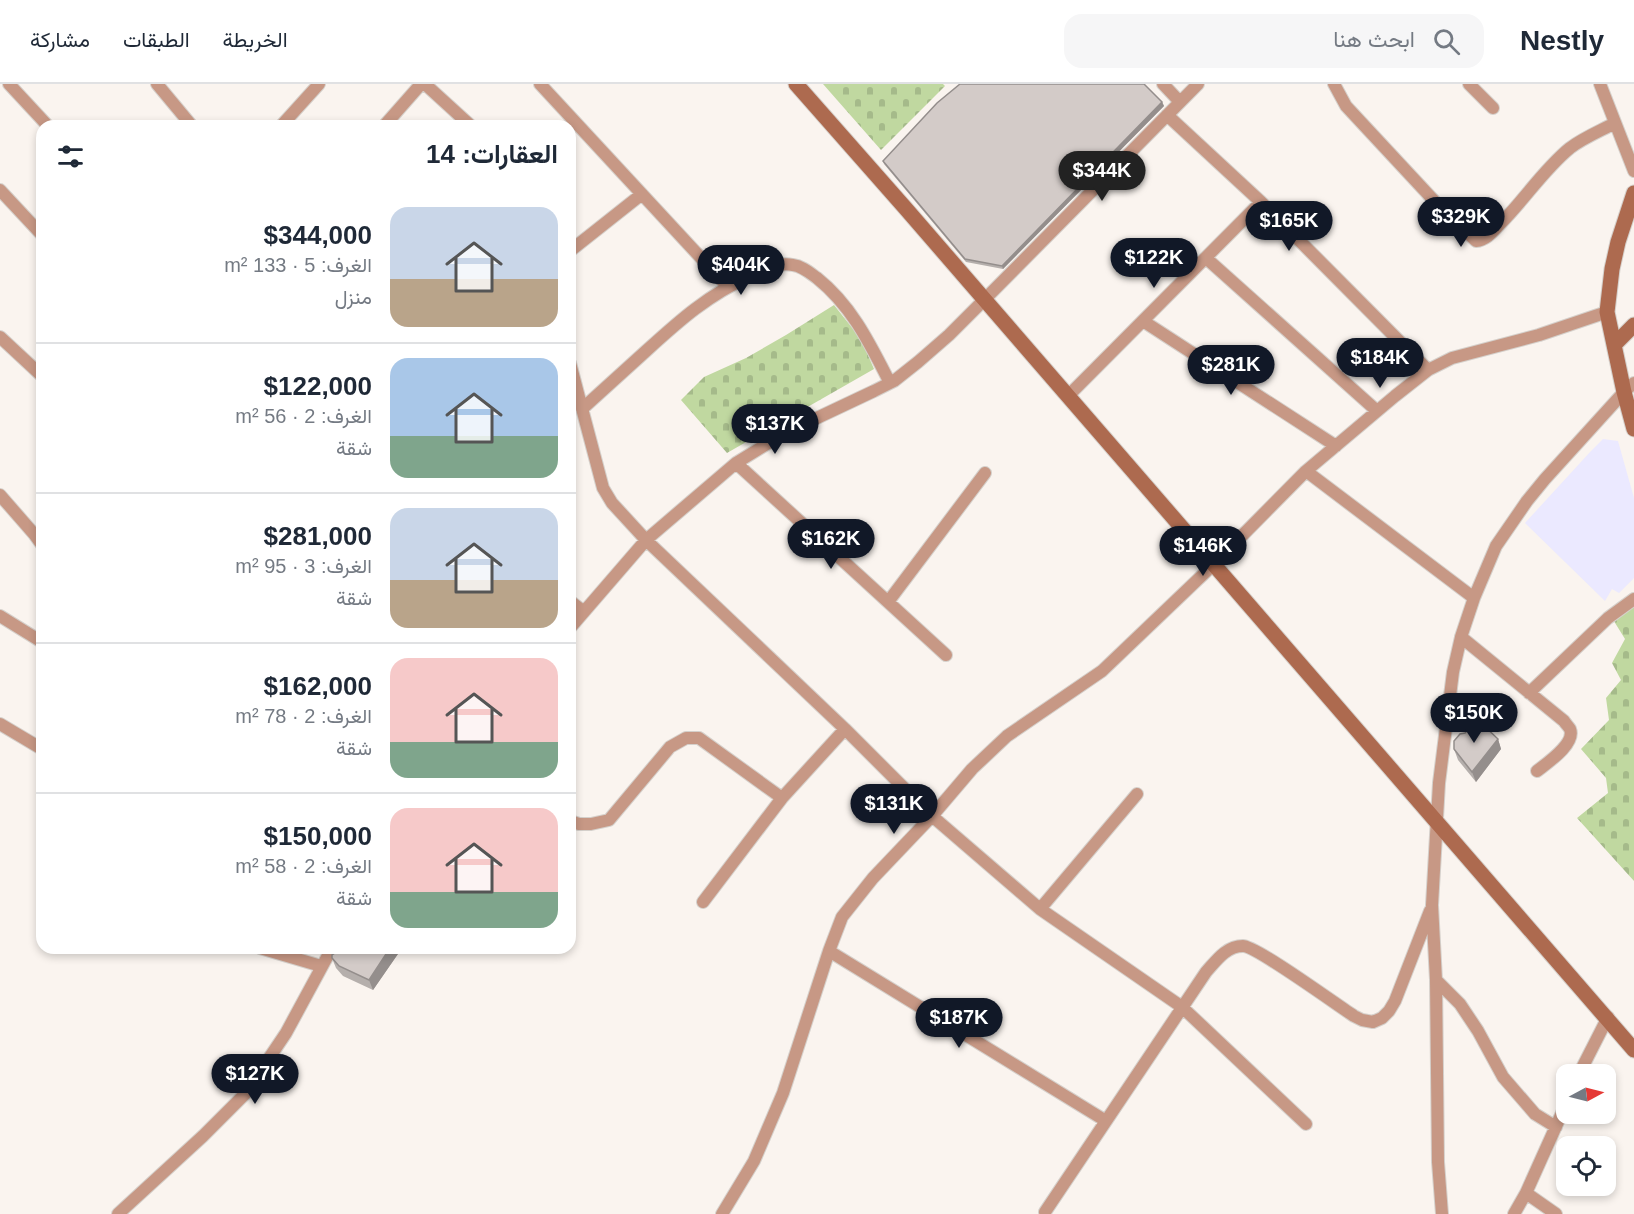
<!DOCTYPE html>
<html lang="ar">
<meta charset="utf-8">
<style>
:root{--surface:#fff;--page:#f6f6f7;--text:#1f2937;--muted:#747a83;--line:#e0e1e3;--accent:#111827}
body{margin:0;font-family:Helvetica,Vazirmatn,sans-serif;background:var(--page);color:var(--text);direction:rtl;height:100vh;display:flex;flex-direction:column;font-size:22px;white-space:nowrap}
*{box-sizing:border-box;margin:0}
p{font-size:20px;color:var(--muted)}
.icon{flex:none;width:33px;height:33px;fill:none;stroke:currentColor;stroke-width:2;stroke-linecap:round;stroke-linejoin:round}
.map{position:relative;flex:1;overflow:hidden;direction:ltr}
.drawer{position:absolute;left:36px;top:36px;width:540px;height:834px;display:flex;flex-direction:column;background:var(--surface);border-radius:18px;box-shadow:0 3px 9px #0003;direction:rtl}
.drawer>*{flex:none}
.needle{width:39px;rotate:83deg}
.controls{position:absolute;left:1556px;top:980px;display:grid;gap:12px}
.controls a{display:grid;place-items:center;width:60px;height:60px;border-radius:12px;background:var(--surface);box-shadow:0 3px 9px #0003;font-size:30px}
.price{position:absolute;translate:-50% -51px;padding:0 14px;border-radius:21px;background:var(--accent);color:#fff;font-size:20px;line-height:39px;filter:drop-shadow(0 2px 3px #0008)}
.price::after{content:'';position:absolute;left:50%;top:36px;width:18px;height:14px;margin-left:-9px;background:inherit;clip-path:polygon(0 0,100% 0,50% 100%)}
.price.active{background:#222;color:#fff}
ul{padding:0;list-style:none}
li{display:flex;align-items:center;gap:18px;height:150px;padding:0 18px}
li+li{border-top:2px solid var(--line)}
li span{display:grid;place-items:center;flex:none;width:168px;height:120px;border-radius:18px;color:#555}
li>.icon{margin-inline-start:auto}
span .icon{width:72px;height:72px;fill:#fffc;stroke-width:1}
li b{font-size:26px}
h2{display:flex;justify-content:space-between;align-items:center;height:72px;padding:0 18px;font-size:26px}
header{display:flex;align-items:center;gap:36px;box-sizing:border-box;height:84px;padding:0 30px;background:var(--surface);border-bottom:2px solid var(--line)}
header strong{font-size:28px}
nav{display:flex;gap:33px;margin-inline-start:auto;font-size:21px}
.search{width:420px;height:54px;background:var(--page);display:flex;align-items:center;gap:15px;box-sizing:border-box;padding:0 21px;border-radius:18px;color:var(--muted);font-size:22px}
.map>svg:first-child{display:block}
</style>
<header>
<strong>Nestly</strong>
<div class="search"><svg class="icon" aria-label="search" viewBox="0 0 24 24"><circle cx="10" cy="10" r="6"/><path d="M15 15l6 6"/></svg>ابحث هنا</div>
<nav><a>الخريطة</a><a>الطبقات</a><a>مشاركة</a></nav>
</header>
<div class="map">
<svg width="1634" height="1130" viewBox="0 0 1634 1130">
<defs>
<pattern id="cemetery-stones" width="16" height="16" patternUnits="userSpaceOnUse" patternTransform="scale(1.5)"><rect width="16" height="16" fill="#c0d8a0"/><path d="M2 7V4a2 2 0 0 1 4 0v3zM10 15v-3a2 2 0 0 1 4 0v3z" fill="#a5ba8a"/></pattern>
</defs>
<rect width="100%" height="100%" fill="#faf4ef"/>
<path fill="#ebe9ff" d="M1603,355L1618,357L1634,414V494L1619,509L1612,505L1605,517L1525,439L1591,367Z"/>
<path fill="url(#cemetery-stones)" d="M823,0H943L945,2L881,66Z
M834,221L861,255L874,285L727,369L681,316L704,293L746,274L786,251Z
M1634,521V797L1577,734L1608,709L1606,694L1581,665L1609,636L1606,614L1621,596L1612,579L1625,555L1612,534Z"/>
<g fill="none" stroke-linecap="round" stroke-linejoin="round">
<defs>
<path id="street" d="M9,0L48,42
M157,0L192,42
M425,0L471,42
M540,0L727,202
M1163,0L1180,18
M1334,0L1346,22L1439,122L1476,157C1487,156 1494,146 1501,139C1525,115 1544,85 1570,64C1583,54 1600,47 1615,39
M1469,0L1493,24
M1600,0L1634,87
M1167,31L1261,118L1428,286
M281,42L319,0
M384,42L421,0
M0,106L42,151
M570,167L642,110
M1206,174L1377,327
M1143,237L1336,362
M0,253L42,292
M570,279L603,404L612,419L646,456L845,645L932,732L1040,825L1182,923L1306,1040
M1068,312L1261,118
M582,325C603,306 625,286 646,267C680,236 708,211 750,192C764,185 778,178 793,181C802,182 810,189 817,194C852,222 870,260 890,299
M736,379L946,571
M1306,387L1474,514
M0,411L34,450L42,461
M570,517L584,528
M888,518L985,389
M0,532L42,558
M570,544L646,456L736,379L783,350L874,307L894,297L918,278L949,251L985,215L1198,0
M1461,553L1564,637C1565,639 1569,643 1570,645C1576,660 1547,679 1537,687
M1529,609L1608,534L1634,515
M0,640L42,665
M570,737L579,740H591L609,736L670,663L686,654H699L782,714
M703,818L782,714L845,645
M1040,825L1137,710
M260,864L321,882
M829,867L1106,1037
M1436,896L1460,920L1478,947L1503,993L1535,1030L1556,1043
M1579,990L1608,933
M1526,1109L1556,1130
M1045,1128L1206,888C1216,877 1226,862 1243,862C1256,862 1337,921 1354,932L1362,936L1373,938L1382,934L1389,927L1395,917L1430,827
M118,1130L203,1052L245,1010L286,949L332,864
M722,1130L754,1077L783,1009L829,867L842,833L873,794L932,732L972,685L1007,652L1102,587L1213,481L1306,387L1395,312L1428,286L1452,274L1539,251L1607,228
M1442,1130L1438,1078L1436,896L1432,821L1439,699L1453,588L1461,553L1474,514L1496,462L1527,417L1545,395L1624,308L1634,299
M1514,1130L1526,1109L1566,1020"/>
<path id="secondary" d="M796,0L907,126L1634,966
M1634,109L1618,158L1612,185L1607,228L1624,308L1634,345
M1614,261L1634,241"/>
</defs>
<use href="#street" stroke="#d5d0cb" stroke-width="14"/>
<use href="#secondary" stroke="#d5d0cb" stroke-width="17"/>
<use href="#street" stroke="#c79885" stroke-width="12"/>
<use href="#secondary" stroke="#ad6a4f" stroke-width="15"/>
</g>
<path fill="#b5afac" d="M1162,18L1164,22L1003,185L966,178L884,80L883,77Z
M1498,655L1501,665L1476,698L1458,676L1454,665Z
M400,867L373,906L343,892L336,884L332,874L335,869Z"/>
<path fill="#948e8c" d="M1162,18L1164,22L1003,185L1002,182Z
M1498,655L1501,665L1476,698L1472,688Z
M390,864H399L400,867L373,906L369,896Z"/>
<path fill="#d3cbc8" stroke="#948e8c" stroke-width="1.5" d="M960,0H1144L1162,18L1002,182L965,175L883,77L937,19Z
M1477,635L1498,655L1472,688L1454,665V657L1460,650L1465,649Z
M338,864H390L369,896L339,882L332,874V871L335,869Z"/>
</svg>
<div class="controls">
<a><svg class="needle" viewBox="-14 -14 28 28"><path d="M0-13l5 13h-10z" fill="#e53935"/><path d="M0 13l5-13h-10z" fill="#747a83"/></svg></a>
<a><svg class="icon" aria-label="locate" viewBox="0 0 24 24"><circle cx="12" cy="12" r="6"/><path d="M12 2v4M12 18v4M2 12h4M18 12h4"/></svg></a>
</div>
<b class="price active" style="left:1102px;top:118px">$344K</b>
<b class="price" style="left:1461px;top:164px">$329K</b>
<b class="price" style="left:1289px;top:168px">$165K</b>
<b class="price" style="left:1154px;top:205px">$122K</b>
<b class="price" style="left:741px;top:212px">$404K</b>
<b class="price" style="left:1380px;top:305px">$184K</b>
<b class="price" style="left:1231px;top:312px">$281K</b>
<b class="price" style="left:775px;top:371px">$137K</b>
<b class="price" style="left:831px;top:486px">$162K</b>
<b class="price" style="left:1203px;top:493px">$146K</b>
<b class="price" style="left:1474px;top:660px">$150K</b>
<b class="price" style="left:894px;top:751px">$131K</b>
<b class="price" style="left:959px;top:965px">$187K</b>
<b class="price" style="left:255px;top:1021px">$127K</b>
<section class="drawer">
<h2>العقارات: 14<svg class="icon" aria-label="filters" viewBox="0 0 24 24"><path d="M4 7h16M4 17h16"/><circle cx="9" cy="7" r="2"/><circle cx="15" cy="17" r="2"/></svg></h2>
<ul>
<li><span style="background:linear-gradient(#c9d6e8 60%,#b9a48a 0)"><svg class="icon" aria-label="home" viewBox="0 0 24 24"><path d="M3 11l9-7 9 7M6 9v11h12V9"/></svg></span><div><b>$344,000</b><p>الغرف: 5 · 133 m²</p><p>منزل</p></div></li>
<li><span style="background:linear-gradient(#a9c7e8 65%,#7fa58c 0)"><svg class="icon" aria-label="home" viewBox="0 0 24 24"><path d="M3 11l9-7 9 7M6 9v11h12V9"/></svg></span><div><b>$122,000</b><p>الغرف: 2 · 56 m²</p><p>شقة</p></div></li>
<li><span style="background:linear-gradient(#c9d6e8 60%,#b9a48a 0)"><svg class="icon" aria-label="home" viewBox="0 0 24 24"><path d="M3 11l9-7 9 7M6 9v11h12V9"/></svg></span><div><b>$281,000</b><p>الغرف: 3 · 95 m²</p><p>شقة</p></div></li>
<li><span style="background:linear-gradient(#f6c9c9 70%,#7fa58c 0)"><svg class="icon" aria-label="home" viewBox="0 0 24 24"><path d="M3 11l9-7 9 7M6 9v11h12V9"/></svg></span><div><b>$162,000</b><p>الغرف: 2 · 78 m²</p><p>شقة</p></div></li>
<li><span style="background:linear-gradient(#f6c9c9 70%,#7fa58c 0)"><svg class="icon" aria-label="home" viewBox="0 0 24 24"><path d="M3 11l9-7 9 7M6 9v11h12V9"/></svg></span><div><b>$150,000</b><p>الغرف: 2 · 58 m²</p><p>شقة</p></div></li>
</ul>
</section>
</div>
